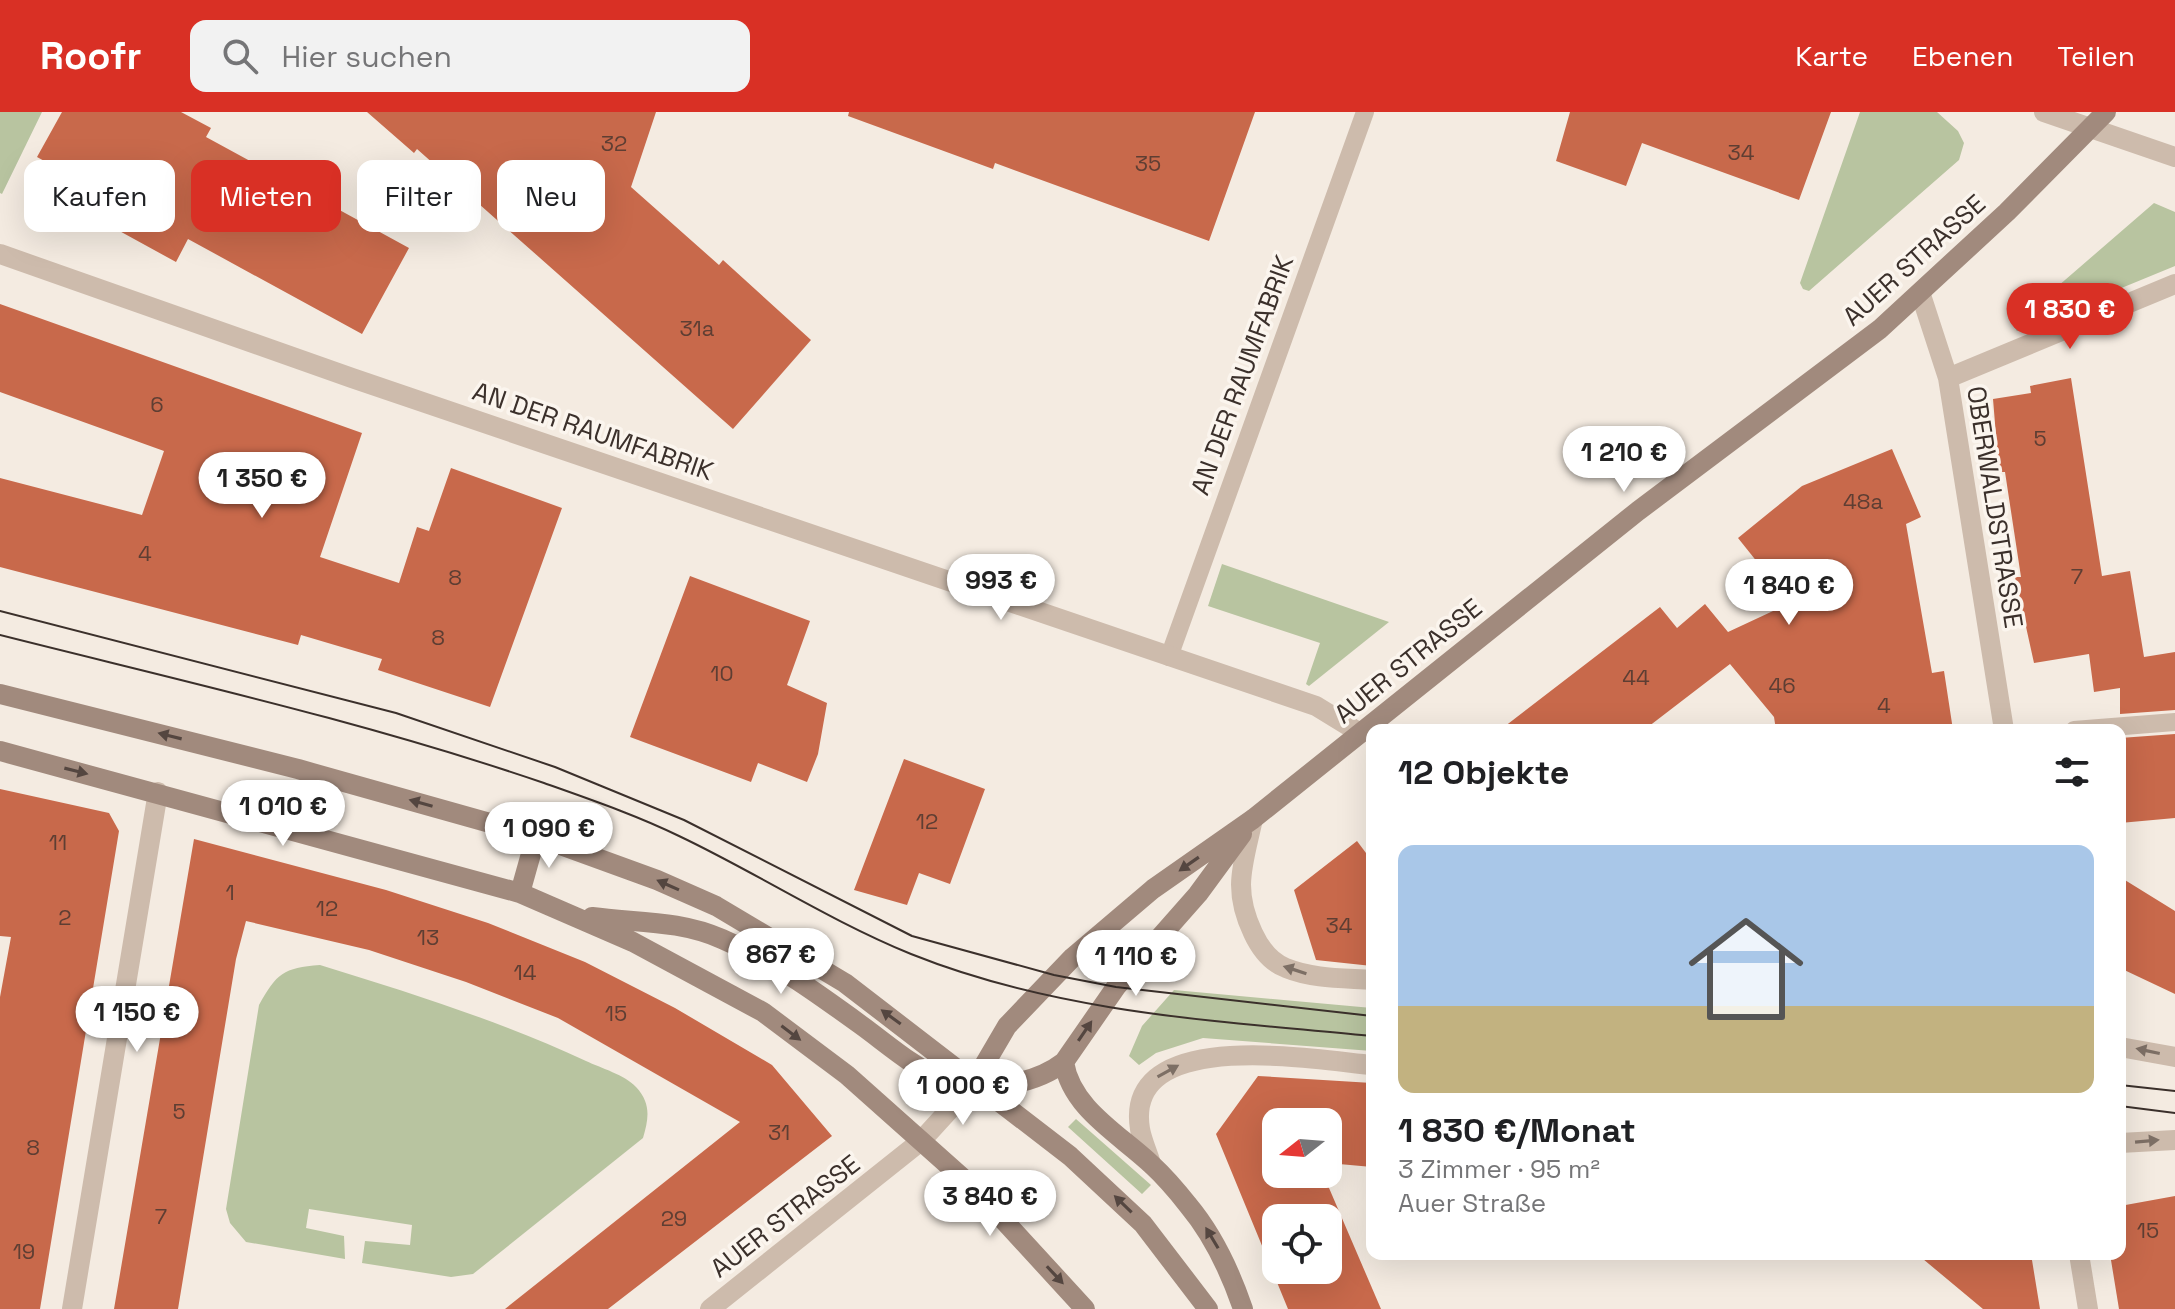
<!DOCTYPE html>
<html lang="de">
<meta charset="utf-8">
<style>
:root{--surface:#fff;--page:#f2f2f2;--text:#202124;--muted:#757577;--accent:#d93025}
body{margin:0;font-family:"Space Grotesk",sans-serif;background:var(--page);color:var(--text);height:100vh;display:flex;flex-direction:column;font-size:30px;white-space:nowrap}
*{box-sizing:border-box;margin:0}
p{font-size:26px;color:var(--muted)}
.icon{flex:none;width:44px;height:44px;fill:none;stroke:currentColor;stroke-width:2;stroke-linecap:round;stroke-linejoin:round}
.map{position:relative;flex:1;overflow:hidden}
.details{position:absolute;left:1366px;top:612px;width:760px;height:536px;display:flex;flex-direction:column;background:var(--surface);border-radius:16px;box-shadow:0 8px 32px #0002}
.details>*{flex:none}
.hud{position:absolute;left:24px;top:48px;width:760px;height:72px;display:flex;gap:16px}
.needle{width:52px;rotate:253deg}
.fabs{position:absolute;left:1262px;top:996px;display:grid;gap:16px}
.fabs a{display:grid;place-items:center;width:80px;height:80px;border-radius:16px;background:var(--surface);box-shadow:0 8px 32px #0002;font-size:40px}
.price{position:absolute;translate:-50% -68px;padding:0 18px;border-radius:28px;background:#fff;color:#222;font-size:26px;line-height:52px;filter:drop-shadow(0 2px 4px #0008)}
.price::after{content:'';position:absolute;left:50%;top:48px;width:24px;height:18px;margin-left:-12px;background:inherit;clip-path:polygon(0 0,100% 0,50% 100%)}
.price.on{background:var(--accent);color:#fff}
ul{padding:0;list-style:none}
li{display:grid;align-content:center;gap:16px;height:424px;padding:0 32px}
li span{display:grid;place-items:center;height:248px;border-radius:16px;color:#555}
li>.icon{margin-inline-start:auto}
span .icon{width:144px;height:144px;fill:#fffc;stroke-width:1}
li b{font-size:34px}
h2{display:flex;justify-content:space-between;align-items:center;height:96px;padding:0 32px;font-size:34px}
.chip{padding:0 28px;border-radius:16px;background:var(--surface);box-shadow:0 8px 32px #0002;font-size:28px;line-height:72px}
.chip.on{background:var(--accent);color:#fff}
header{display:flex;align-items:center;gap:48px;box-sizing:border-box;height:112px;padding:0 40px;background:var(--accent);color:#fff}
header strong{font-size:38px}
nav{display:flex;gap:44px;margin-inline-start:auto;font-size:28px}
.search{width:560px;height:72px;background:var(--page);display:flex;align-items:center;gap:20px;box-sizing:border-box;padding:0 28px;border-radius:16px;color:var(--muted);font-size:30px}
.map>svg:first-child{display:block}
</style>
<header>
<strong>Roofr</strong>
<div class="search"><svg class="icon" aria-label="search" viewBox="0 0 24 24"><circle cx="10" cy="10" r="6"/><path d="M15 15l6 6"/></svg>Hier suchen</div>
<nav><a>Karte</a><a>Ebenen</a><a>Teilen</a></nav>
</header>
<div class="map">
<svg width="2175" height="1197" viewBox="0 0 2175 1197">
<rect width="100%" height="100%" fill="#f4ebe1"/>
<path fill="#b8c4a0" d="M0,0H42L2,82L0,81Z
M1860,0H1937L1958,19L1964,31L1959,48L1809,179L1803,177L1800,171Z
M2154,91L2175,100V154L2017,219L2013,213Z
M1222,452L1389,510L1309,574L1306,572L1320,531L1208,494Z
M320,853C411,881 500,909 586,949C601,956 625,963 636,975C651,991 649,1006 643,1026L473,1162L451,1165L362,1151L365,1129L410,1133L412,1113L309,1097L306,1116L344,1124L345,1147L246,1130L230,1111L226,1097L259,893C277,861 283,856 320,853Z
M1174,878L1372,896V939L1203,926L1156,941L1139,953L1129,944L1142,914Z
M1076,1007L1151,1073L1142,1082L1068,1015Z"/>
<path fill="#c8694b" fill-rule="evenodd" d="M62,0H181L211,16L206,25L409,136L362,222L188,127L176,150L114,116L126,94L37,45Z
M367,0H656L631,75L719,153L723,148L811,228L733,317L417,37L414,41Z
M849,0H1255L1209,129L995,51L993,57L848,4Z
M1570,0H1831L1799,88L1642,31L1626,74L1556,49Z
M0,192L362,321L320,445L399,471L417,415L429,419L451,356L562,396L490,595L378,558L382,547L301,523L298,533L0,455V366L142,403L164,339L0,280Z
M2071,266L2102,464L2130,459L2144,545L2175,540V598L2120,602V576L2094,580L2089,542L2034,551L2015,465H2021L2005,360H1999L1993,287L2031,281L2030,274Z
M1892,337L1921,405L1906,412L1932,561L1944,559L1953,618H1776L1774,605L1730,552L1644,618H1500L1660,495L1677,516L1705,492L1728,520L1790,491L1738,426L1802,374Z
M690,464L810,509L787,573L827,591L818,642L807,670L758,651L751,670L630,625Z
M2175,622V706L2120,711V626Z
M904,647L985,677L950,772L919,761L907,793L854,778Z
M0,677L109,701L119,719L40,1197H0V885L11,825L0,824Z
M194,727L386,778L488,811L585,850L675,896L772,953L832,1024L608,1197H505L740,1010L558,906L466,870L369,838L246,809L236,847L178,1197H114Z
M1357,729L1372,749V854L1316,848L1294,778Z
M2120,765L2175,799V882L2120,856Z
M1258,964L1372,971V1055L1328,1051V1010H1276V1062H1323L1381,1197H1288L1216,1022ZM1276,1106H1328V1158H1276Z
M2175,1084V1197H2119L2110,1142H2120V1094Z
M1917,1142H2031L2040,1197H1983Z"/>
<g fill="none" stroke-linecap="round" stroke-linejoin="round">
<path stroke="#cdbbac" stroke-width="18" d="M1169,545L1365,0
M2074,618L2175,610"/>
<path stroke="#cdbbac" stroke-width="20" d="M2044,0L2175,45
M0,142L352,266L1316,594L1360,621
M1921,183L1948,266L2004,618
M1948,266L2175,172
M1253,707C1243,753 1232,777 1253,821C1260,836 1270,850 1286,856C1313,867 1344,866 1372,868
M2120,935L2175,945
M2120,1031L2175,1028
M1151,1052C1148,1041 1142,1029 1140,1017C1123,913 1315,948 1372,953
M2079,1142L2088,1197
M72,1197L158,680
M710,1197L921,1029L973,972"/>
<path stroke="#a18a7d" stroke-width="20" d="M0,582L298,657L536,724L657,768L716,794L845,871L1070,1044L1143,1112L1208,1197
M0,639L520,781L633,830L763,900L847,963L975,1077L1085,1197
M520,781L536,724
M592,805C637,811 679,808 722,827C773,849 817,881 861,913C886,931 914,956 942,967C980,981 1033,974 1064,950L1116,875L1198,782L1242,722
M1064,950C1071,996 1119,1022 1151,1052C1164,1064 1177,1079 1188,1093C1214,1124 1230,1159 1243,1197
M973,972L1007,914L1073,845L1153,777L1253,707L1638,399L1880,217L2007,100L2106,0"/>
<path stroke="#3b302b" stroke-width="2" d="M0,499L396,601L555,655L684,708L912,824L1054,863L1116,875L1372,904
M0,523C182,569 366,610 544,671C589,687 636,703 679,724C757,761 830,809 911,842C1058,901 1216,909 1372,924
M2120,973L2175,979
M2120,994L2175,1001"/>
</g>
<defs><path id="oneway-solid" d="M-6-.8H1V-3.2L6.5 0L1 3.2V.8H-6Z" transform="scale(2)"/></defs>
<g fill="#544640">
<use href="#oneway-solid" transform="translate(170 624) rotate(-166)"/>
<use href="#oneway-solid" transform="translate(76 659) rotate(14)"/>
<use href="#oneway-solid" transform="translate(421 691) rotate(-164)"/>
<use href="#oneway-solid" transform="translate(1189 752) rotate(145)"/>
<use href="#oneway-solid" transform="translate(668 773) rotate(-156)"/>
<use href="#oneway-solid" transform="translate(891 905) rotate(-144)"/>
<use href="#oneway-solid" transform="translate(1085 919) rotate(-56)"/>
<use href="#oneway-solid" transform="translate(791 921) rotate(37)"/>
<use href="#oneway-solid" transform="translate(1123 1092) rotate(-136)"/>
<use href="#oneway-solid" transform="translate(1212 1126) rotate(-121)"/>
<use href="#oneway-solid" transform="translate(1055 1163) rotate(47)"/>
</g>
<g fill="#7d6f65">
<use href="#oneway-solid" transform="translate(1295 858) rotate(-162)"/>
<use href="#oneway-solid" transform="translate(2148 939) rotate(-168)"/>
<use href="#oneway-solid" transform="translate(1168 959) rotate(-29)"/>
<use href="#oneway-solid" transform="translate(2147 1029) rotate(-5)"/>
</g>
<g text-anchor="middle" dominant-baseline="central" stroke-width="7" stroke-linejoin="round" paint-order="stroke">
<g font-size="22" fill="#5e3e33">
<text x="614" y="31">32</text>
<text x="1741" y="40">34</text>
<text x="1148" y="51">35</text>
<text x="697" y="216">31a</text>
<text x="157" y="292">6</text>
<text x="2040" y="326">5</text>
<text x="1863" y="389">48a</text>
<text x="145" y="441">4</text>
<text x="2077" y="464">7</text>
<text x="455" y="465">8</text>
<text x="438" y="525">8</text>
<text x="722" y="561">10</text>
<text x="1636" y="565">44</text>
<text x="1782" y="573">46</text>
<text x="1884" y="593">4</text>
<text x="927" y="709">12</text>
<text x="58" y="730">11</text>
<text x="230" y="780">1</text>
<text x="327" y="796">12</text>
<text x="65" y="805">2</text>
<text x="1339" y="813">34</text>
<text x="428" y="825">13</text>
<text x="525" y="860">14</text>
<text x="616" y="901">15</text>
<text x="179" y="999">5</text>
<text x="779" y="1020">31</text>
<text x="33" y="1035">8</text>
<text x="161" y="1104">7</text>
<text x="674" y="1106">29</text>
<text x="2148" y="1118">15</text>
<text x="24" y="1139">19</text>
</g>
<g font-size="26" fill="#3b302b" stroke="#fbf5ee">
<text transform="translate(1914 148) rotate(-42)">AUER STRASSE</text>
<text transform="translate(1242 263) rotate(-70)">AN DER RAUMFABRIK</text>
<text transform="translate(593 319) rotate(19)">AN DER RAUMFABRIK</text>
<text transform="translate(1995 395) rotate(81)">OBERWALDSTRASSE</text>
<text transform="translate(1408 549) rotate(-39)">AUER STRASSE</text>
<text transform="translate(785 1104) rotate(-38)">AUER STRASSE</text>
</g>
</g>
</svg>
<div class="fabs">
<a><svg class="needle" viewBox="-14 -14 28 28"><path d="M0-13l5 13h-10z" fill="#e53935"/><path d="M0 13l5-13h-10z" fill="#757577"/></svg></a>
<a><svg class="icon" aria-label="locate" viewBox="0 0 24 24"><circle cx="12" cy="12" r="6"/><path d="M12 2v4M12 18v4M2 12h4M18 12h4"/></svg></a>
</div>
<b class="price on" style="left:2070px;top:239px">1 830 €</b>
<b class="price" style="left:1624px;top:382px">1 210 €</b>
<b class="price" style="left:262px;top:408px">1 350 €</b>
<b class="price" style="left:1001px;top:510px">993 €</b>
<b class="price" style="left:1789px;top:515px">1 840 €</b>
<b class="price" style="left:283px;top:736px">1 010 €</b>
<b class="price" style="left:549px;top:758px">1 090 €</b>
<b class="price" style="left:781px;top:884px">867 €</b>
<b class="price" style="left:1136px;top:886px">1 110 €</b>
<b class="price" style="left:137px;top:942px">1 150 €</b>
<b class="price" style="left:963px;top:1015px">1 000 €</b>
<b class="price" style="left:990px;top:1126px">3 840 €</b>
<div class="hud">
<a class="chip">Kaufen</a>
<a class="chip on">Mieten</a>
<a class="chip">Filter</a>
<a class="chip">Neu</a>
</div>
<section class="details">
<h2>12 Objekte<svg class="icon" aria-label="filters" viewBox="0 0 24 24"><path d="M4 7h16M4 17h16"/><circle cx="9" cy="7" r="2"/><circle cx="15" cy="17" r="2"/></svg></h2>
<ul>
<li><span style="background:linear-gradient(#a9c7e8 65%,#c2b280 0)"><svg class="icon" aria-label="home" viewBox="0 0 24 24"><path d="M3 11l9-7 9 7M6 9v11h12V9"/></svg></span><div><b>1 830 €/Monat</b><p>3 Zimmer · 95 m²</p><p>Auer Straße</p></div></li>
</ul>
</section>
</div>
